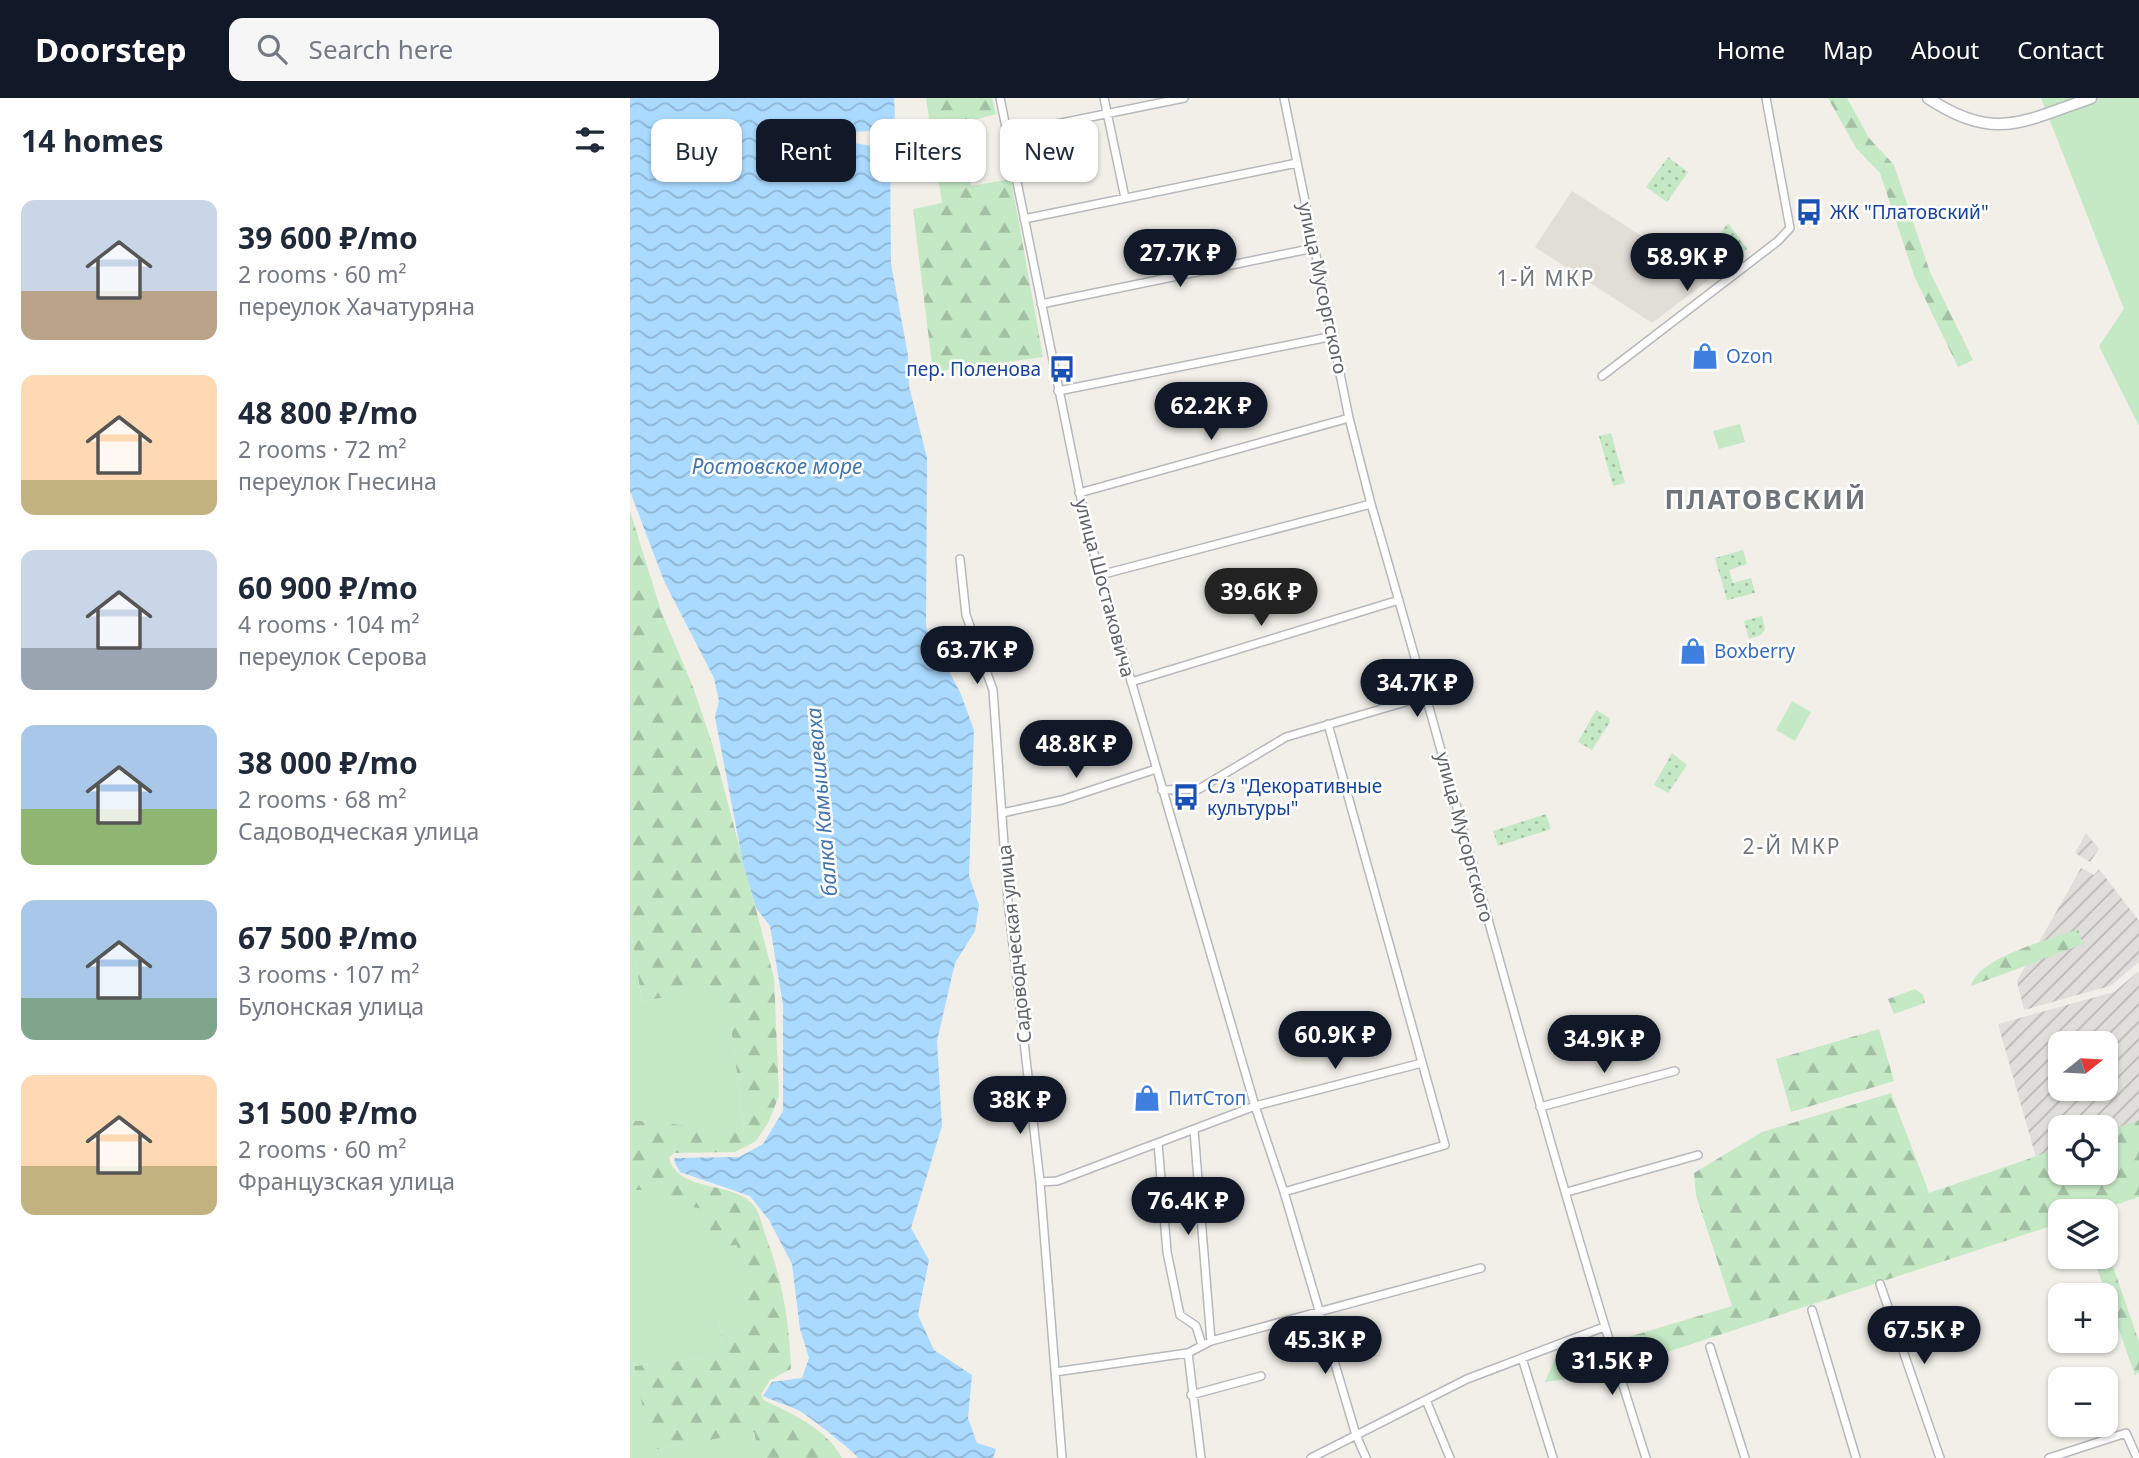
<!DOCTYPE html>
<meta charset="utf-8">
<style>
:root{--surface:#fff;--page:#f6f6f7;--text:#1f2937;--muted:#747a83;--accent:#111827}
body{margin:0;font-family:"Noto Sans",sans-serif;background:var(--page);color:var(--text);height:100vh;display:flex;flex-direction:column;font-size:26px;white-space:nowrap}
*{box-sizing:border-box;margin:0}
p{font-size:23px;color:var(--muted)}
.icon{flex:none;width:38px;height:38px;fill:none;stroke:currentColor;stroke-width:2;stroke-linecap:round;stroke-linejoin:round}
.map{position:relative;flex:1;overflow:hidden}
.details{display:flex;flex-direction:column;background:var(--surface);width:630px}
.details>*{flex:none}
.top-card{position:absolute;left:21px;top:21px;width:665px;height:63px;display:flex;gap:14px}
.needle{width:46px;rotate:72deg}
.tools{position:absolute;left:1418px;top:933px;display:grid;gap:14px}
.tools a{display:grid;place-items:center;width:70px;height:70px;border-radius:14px;background:var(--surface);box-shadow:0 2px 5px #0004;font-size:35px}
.price{position:absolute;translate:-50% -60px;padding:0 16px;border-radius:24px;background:var(--accent);color:#fff;font-size:23px;line-height:46px;filter:drop-shadow(0 2px 4px #0008)}
.price::after{content:'';position:absolute;left:50%;top:42px;width:21px;height:16px;margin-left:-10px;background:inherit;clip-path:polygon(0 0,100% 0,50% 100%)}
.price.on{background:#222;color:#fff}
ul{padding:0;list-style:none}
li{display:flex;align-items:center;gap:21px;height:175px;padding:0 21px}
li span{display:grid;place-items:center;flex:none;width:196px;height:140px;border-radius:14px;color:#555}
li>.icon{margin-inline-start:auto}
span .icon{width:84px;height:84px;fill:#fffc;stroke-width:1}
li b{font-size:30px}
h2{display:flex;justify-content:space-between;align-items:center;height:84px;padding:0 21px;font-size:30px}
.tag{padding:0 24px;border-radius:14px;background:var(--surface);box-shadow:0 2px 5px #0004;font-size:24px;line-height:63px}
.tag.on{background:var(--accent);color:#fff}
header{display:flex;align-items:center;gap:42px;box-sizing:border-box;height:98px;padding:0 35px;background:var(--accent);color:#fff}
header strong{font-size:33px}
nav{display:flex;gap:38px;margin-inline-start:auto;font-size:24px}
.search{width:490px;height:63px;background:var(--page);display:flex;align-items:center;gap:18px;box-sizing:border-box;padding:0 24px;border-radius:14px;color:var(--muted);font-size:26px}
main{display:flex;flex:1;min-height:0}
.map>svg:first-child{display:block}
</style>
<header>
<strong>Doorstep</strong>
<div class="search"><svg class="icon" aria-label="search" viewBox="0 0 24 24"><circle cx="10" cy="10" r="6"/><path d="M15 15l6 6"/></svg>Search here</div>
<nav><a>Home</a><a>Map</a><a>About</a><a>Contact</a></nav>
</header>
<main>
<section class="details">
<h2>14 homes<svg class="icon" aria-label="filters" viewBox="0 0 24 24"><path d="M4 7h16M4 17h16"/><circle cx="9" cy="7" r="2"/><circle cx="15" cy="17" r="2"/></svg></h2>
<ul>
<li><span style="background:linear-gradient(#c9d6e8 65%,#b9a48a 0)"><svg class="icon" aria-label="home" viewBox="0 0 24 24"><path d="M3 11l9-7 9 7M6 9v11h12V9"/></svg></span><div><b>39 600 ₽/mo</b><p>2 rooms · 60 m²</p><p>переулок Хачатуряна</p></div></li>
<li><span style="background:linear-gradient(#ffd9b3 75%,#c2b280 0)"><svg class="icon" aria-label="home" viewBox="0 0 24 24"><path d="M3 11l9-7 9 7M6 9v11h12V9"/></svg></span><div><b>48 800 ₽/mo</b><p>2 rooms · 72 m²</p><p>переулок Гнесина</p></div></li>
<li><span style="background:linear-gradient(#c9d6e8 70%,#9aa5b1 0)"><svg class="icon" aria-label="home" viewBox="0 0 24 24"><path d="M3 11l9-7 9 7M6 9v11h12V9"/></svg></span><div><b>60 900 ₽/mo</b><p>4 rooms · 104 m²</p><p>переулок Серова</p></div></li>
<li><span style="background:linear-gradient(#a9c7e8 60%,#8fb573 0)"><svg class="icon" aria-label="home" viewBox="0 0 24 24"><path d="M3 11l9-7 9 7M6 9v11h12V9"/></svg></span><div><b>38 000 ₽/mo</b><p>2 rooms · 68 m²</p><p>Садоводческая улица</p></div></li>
<li><span style="background:linear-gradient(#a9c7e8 70%,#7fa58c 0)"><svg class="icon" aria-label="home" viewBox="0 0 24 24"><path d="M3 11l9-7 9 7M6 9v11h12V9"/></svg></span><div><b>67 500 ₽/mo</b><p>3 rooms · 107 m²</p><p>Булонская улица</p></div></li>
<li><span style="background:linear-gradient(#ffd9b3 65%,#c2b280 0)"><svg class="icon" aria-label="home" viewBox="0 0 24 24"><path d="M3 11l9-7 9 7M6 9v11h12V9"/></svg></span><div><b>31 500 ₽/mo</b><p>2 rooms · 60 m²</p><p>Французская улица</p></div></li>
</ul>
</section>
<div class="map">
<svg width="1509" height="1360" viewBox="0 0 1509 1360">
<defs>
<pattern id="industrial-furrows" width="10" height="10" patternUnits="userSpaceOnUse" patternTransform="scale(1.75)"><rect width="10" height="10" fill="#e0deda"/><path d="M-1 1l2-2M0 10L10 0M9 11l2-2" fill="none" stroke="#b9b8b5"/></pattern>
<pattern id="grass-dots" width="8" height="8" patternUnits="userSpaceOnUse" patternTransform="scale(1.75)"><rect width="8" height="8" fill="#c5e8c5"/><path d="M2 2h.1M6 6h.1" fill="none" stroke="#a3c0a4" stroke-width="1.8" stroke-linecap="round"/></pattern>
<pattern id="forest-firs" width="22" height="20" patternUnits="userSpaceOnUse" patternTransform="scale(1.75)"><rect width="22" height="20" fill="#c5e8c5"/><path d="M5 1l3.5 6h-7zM16 11l3.5 6h-7z" fill="#a3c0a4"/></pattern>
<pattern id="water-waves" width="16" height="10" patternUnits="userSpaceOnUse" patternTransform="scale(1.75)"><rect width="16" height="10" fill="#aadaff"/><path d="M0 5q4-4 8 0t8 0" fill="none" stroke="#8eb4d2"/></pattern>
</defs>
<rect width="100%" height="100%" fill="#f1efe8"/>
<path fill="url(#industrial-furrows)" fill-rule="evenodd" d="M1456,735L1469,751L1460,764L1445,755Z
M1451,770L1464,777L1469,771L1509,823V864L1480,888L1394,912L1387,883Z
M1509,873V1028L1475,1040V1029H1430V1055L1407,1063L1368,926L1484,894ZM1430,945H1475V990H1430Z"/>
<path fill="#e1ded6" d="M942,93L1079,182L1022,225L905,149Z"/>
<path fill="url(#grass-dots)" d="M1038,59L1058,74L1037,104L1016,89Z
M1098,125L1117,151L1094,169L1075,157Z
M981,335L995,385L983,388L969,338Z
M1113,452L1117,466L1099,472L1103,485L1121,480L1125,495L1097,502L1085,460Z
M1132,518L1135,531L1131,537L1119,541L1114,523Z
M966,612L979,620L980,624L962,652L948,644Z
M1042,655L1057,667L1038,695L1024,687Z
M916,716L921,731L868,748L863,733Z"/>
<path fill="url(#forest-firs)" d="M296,0H362L366,16L330,26L341,88L381,81L413,259L303,274L283,111L312,105Z
M1198,0H1217L1239,40L1264,67L1300,174L1343,262L1328,269L1285,180L1250,75L1226,50Z
M0,413L31,513L63,589L82,645L144,880L149,998L138,1025L126,1043L105,1054L44,1055L39,1060C49,1096 106,1082 125,1109C130,1117 133,1130 136,1139C153,1183 159,1224 161,1271L140,1282L131,1296L133,1302C161,1315 197,1331 212,1360H129L124,1335L22,1352L3,1268L94,1258L89,1223L116,1218L79,1149L24,1103L22,1092H0V1022L114,1032L96,890L12,903L0,830Z
M1448,831L1453,846L1341,888C1348,859 1422,841 1448,831Z
M1285,891L1293,897L1295,905L1264,916L1258,901Z
M1249,931L1264,983L1161,1014L1146,961Z
M1261,995L1299,1095L1430,1050V1074H1475V1034L1509,1022V1099L1466,1113H1430V1125L967,1277L915,1284L925,1261L1102,1208L1066,1097L1064,1075L1132,1034Z
M1475,1145L1509,1244V1274L1505,1277L1463,1159L1475,1158Z"/>
<path fill="#c5e8c5" d="M1411,0H1509V328L1469,248L1494,211Z
M1110,326L1115,344L1089,351L1083,333Z
M1162,603L1181,614L1165,643L1146,632Z
M0,830L12,903L96,889L114,1033L0,1022Z
M0,1092H22L25,1103L74,1111L79,1149L107,1147L116,1219L89,1223L94,1258L4,1268L22,1352L124,1334L129,1360H0Z"/>
<path fill="url(#water-waves)" d="M0,0H264L265,17L262,31L225,34L224,45L260,51L261,166L278,257L279,288L297,360L296,530L330,594L344,632L339,778L349,807L345,833L325,865L307,943L312,1028L281,1130L299,1162L288,1217L304,1252L342,1277L338,1320L347,1345L366,1351L363,1360H228C225,1354 182,1321 173,1315C162,1308 146,1304 133,1298L142,1284L172,1280L179,1260L170,1231L162,1166L139,1122L120,1098L50,1074L44,1063L45,1060L109,1059L133,1046L153,1013V907L140,828L126,810L113,765L85,619L89,603L84,580L34,483L0,393Z"/>
<g fill="none" stroke-linecap="round" stroke-linejoin="round">
<defs>
<path id="street" d="M370,0L458,435L625,1008L654,1094L726,1337L736,1360
M474,0L495,100
M654,0L719,320L741,406C834,724 915,1045 1016,1360
M377,36L554,0
M394,121L667,65
M411,206L684,150
M972,278L1148,143L1160,130L1136,0
M428,293L704,238
M449,395L719,320
M330,461L336,517L363,592L378,803L410,1084L432,1360
M470,477L741,406
M501,584L769,502
M532,692L569,691L656,639L796,598
M372,715L432,702L526,671
M910,1009L1045,973
M564,1032L581,1243
M528,1045L537,1154L550,1217L566,1228L572,1247
M410,1084L427,1083L625,1008L792,965
M654,1094L815,1047L698,626
M937,1094L1068,1057
M1250,1186L1310,1360
M1182,1212L1226,1360
M1080,1249L1115,1360
M558,1255L571,1360
M892,1260L923,1360
M425,1274L558,1255L581,1243L851,1170
M561,1297L631,1278
M796,1302L820,1360
M681,1360L837,1281L974,1229
M1419,1360L1496,1335L1507,1360"/>
<path id="secondary" d="M1298,0C1364,44 1392,24 1461,0"/>
</defs>
<use href="#street" stroke="#b5b8bc" stroke-width="10"/>
<use href="#secondary" stroke="#b6babf" stroke-width="13"/>
<use href="#street" stroke="#fff" stroke-width="7"/>
<use href="#secondary" stroke="#fff" stroke-width="10"/>
</g>
<defs>
<symbol id="bus-bare" viewBox="-9 -9 18 18"><path d="M-5-6H5V4H4V6H2V4H-2V6H-4V4H-5ZM-3.5-4V0h7V-4ZM-3.5 1.2v1.5H-2V1.2ZM2 1.2v1.5H3.5V1.2Z" fill="#1a4fb4" stroke="#fff" stroke-width="2.5" paint-order="stroke"/></symbol>
<symbol id="shop-bare" viewBox="-9 -9 18 18"><path d="M-5-2.5h2.3a2.7 3.5 0 0 1 5.4 0H5L5.5 6h-11ZM-1.5-2.5h3a1.5 2.3 0 0 0-3 0Z" fill="#3f7fe0" stroke="#fff" stroke-width="2.5" paint-order="stroke"/></symbol>
</defs>
<g fill-rule="evenodd">
<use href="#bus-bare" x="1160" y="95" width="38" height="38"/>
<use href="#shop-bare" x="1056" y="239" width="38" height="38"/>
<use href="#bus-bare" x="413" y="252" width="38" height="38"/>
<use href="#shop-bare" x="1044" y="534" width="38" height="38"/>
<use href="#bus-bare" x="537" y="680" width="38" height="38"/>
<use href="#shop-bare" x="498" y="981" width="38" height="38"/>
</g>
<g text-anchor="middle" dominant-baseline="central" stroke-width="5" stroke-linejoin="round" paint-order="stroke">
<g font-size="19" fill="#164399" stroke="#fff" text-anchor="start">
<text x="1200" y="114">ЖК "Платовский"</text>
<text x="411" y="271" text-anchor="end">пер. Поленова</text>
<text x="577" y="688">С/з "Декоративные<tspan x="577" dy="22">культуры"</tspan></text>
</g>
<g font-size="19" fill="#5f6368" stroke="#fff">
<text transform="translate(693 190) rotate(78)">улица Мусоргского</text>
<text transform="translate(475 490) rotate(75)">улица Шостаковича</text>
<text transform="translate(835 739) rotate(75)">улица Мусоргского</text>
<text transform="translate(384 846) rotate(-96)">Садоводческая улица</text>
</g>
<g font-size="19" fill="#366cbe" stroke="#fff" text-anchor="start">
<text x="1096" y="258">Ozon</text>
<text x="1084" y="553">Boxberry</text>
<text x="538" y="1000">ПитСтоп</text>
</g>
<g font-size="21" letter-spacing="2" fill="#70757a" stroke="#fff">
<text x="916" y="180">1-Й МКР</text>
<text x="1162" y="748">2-Й МКР</text>
</g>
<g font-size="21" font-style="italic" fill="#4174aa" stroke="#fff">
<text x="147" y="368">Ростовское море</text>
<text transform="translate(191 704) rotate(-95)">балка Камышеваха</text>
</g>
<g font-size="26" font-weight="bold" letter-spacing="2" fill="#70757a" stroke="#fff">
<text x="1136" y="401">ПЛАТОВСКИЙ</text>
</g>
</g>
</svg>
<div class="tools">
<a><svg class="needle" viewBox="-14 -14 28 28"><path d="M0-13l5 13h-10z" fill="#e53935"/><path d="M0 13l5-13h-10z" fill="#747a83"/></svg></a>
<a><svg class="icon" aria-label="locate" viewBox="0 0 24 24"><circle cx="12" cy="12" r="6"/><path d="M12 2v4M12 18v4M2 12h4M18 12h4"/></svg></a>
<a><svg class="icon" aria-label="layers" viewBox="0 0 24 24"><path d="M12 4l9 5-9 5-9-5zM3 14l9 5 9-5"/></svg></a>
<a>+</a>
<a>−</a>
</div>
<b class="price" style="left:550px;top:191px">27.7K ₽</b>
<b class="price" style="left:1057px;top:195px">58.9K ₽</b>
<b class="price" style="left:581px;top:344px">62.2K ₽</b>
<b class="price on" style="left:631px;top:530px">39.6K ₽</b>
<b class="price" style="left:347px;top:588px">63.7K ₽</b>
<b class="price" style="left:787px;top:621px">34.7K ₽</b>
<b class="price" style="left:446px;top:682px">48.8K ₽</b>
<b class="price" style="left:705px;top:973px">60.9K ₽</b>
<b class="price" style="left:974px;top:977px">34.9K ₽</b>
<b class="price" style="left:390px;top:1038px">38K ₽</b>
<b class="price" style="left:558px;top:1139px">76.4K ₽</b>
<b class="price" style="left:1294px;top:1268px">67.5K ₽</b>
<b class="price" style="left:695px;top:1278px">45.3K ₽</b>
<b class="price" style="left:982px;top:1299px">31.5K ₽</b>
<div class="top-card">
<a class="tag">Buy</a>
<a class="tag on">Rent</a>
<a class="tag">Filters</a>
<a class="tag">New</a>
</div>
</div>
</main>
